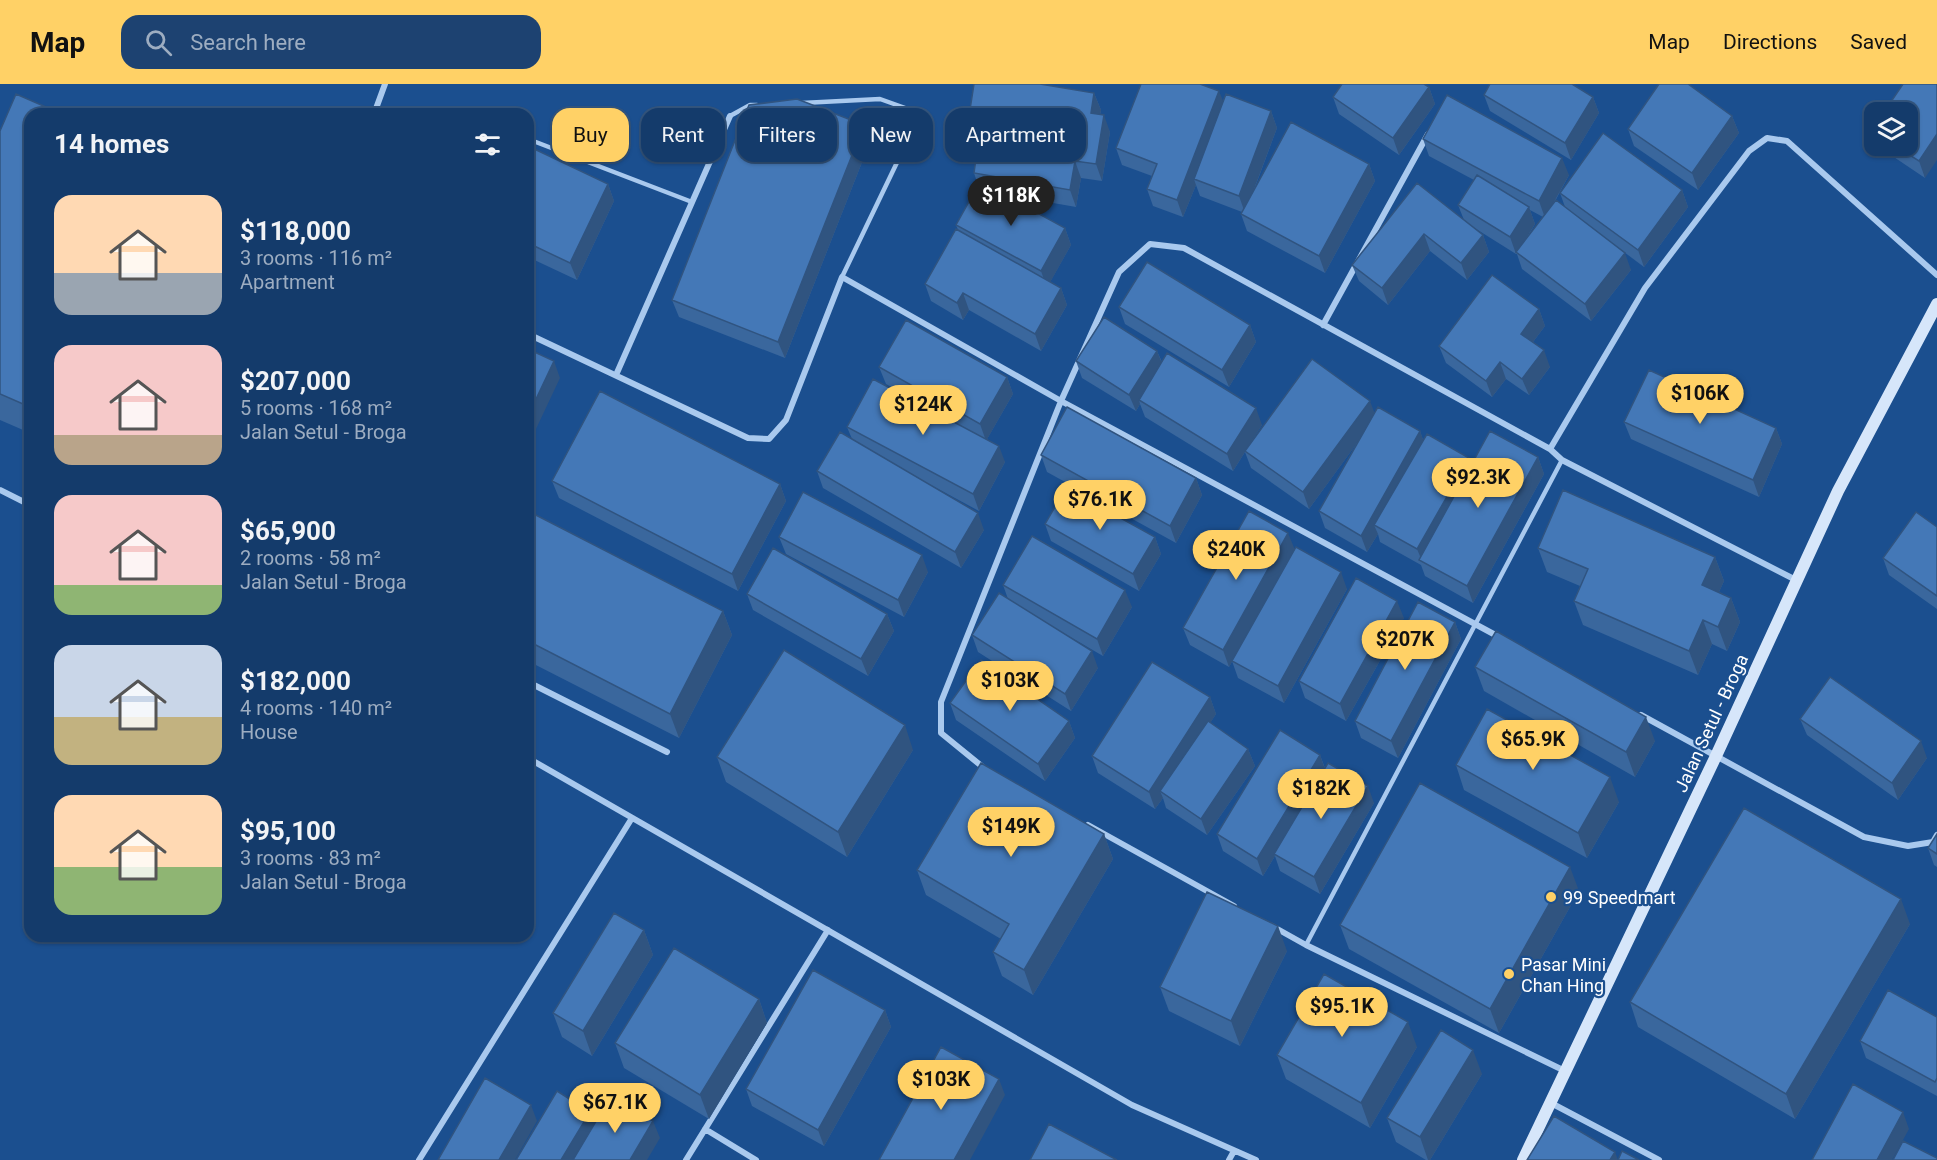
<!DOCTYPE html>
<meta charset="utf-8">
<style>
:root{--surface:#143b6b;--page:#1d4271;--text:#f1f3f6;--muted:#9dadc1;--line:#33557e;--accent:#ffd166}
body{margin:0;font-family:Roboto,sans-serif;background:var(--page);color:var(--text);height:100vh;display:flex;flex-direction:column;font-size:22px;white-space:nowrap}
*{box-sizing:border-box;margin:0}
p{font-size:20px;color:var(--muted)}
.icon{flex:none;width:33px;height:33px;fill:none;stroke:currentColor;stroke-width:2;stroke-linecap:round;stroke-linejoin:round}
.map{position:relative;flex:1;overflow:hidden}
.drawer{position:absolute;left:24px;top:24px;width:510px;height:834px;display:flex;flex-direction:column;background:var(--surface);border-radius:18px;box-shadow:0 2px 4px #0004,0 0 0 2px var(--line)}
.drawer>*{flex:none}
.guide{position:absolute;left:552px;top:24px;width:570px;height:54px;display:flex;gap:12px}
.controls{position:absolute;left:1864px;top:18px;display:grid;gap:12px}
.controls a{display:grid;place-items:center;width:54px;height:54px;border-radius:12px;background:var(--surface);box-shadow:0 2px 4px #0004,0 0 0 2px var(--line);font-size:30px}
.price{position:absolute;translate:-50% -51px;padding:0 14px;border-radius:21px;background:var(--accent);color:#111;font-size:20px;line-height:39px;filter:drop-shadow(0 2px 3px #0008)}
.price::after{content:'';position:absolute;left:50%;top:36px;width:18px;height:14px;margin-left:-9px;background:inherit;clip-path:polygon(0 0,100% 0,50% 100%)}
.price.active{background:#222;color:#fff}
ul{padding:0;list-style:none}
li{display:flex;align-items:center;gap:18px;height:150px;padding:0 30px}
li span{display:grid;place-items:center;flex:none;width:168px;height:120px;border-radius:18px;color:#555}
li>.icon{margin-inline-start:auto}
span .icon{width:72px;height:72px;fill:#fffc;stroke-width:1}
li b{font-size:26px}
h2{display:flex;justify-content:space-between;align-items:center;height:72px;padding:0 30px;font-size:26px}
.pill{padding:0 21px;border-radius:18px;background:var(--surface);box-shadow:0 2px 4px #0004,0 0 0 2px var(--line);font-size:21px;line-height:54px}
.pill.active{background:var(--accent);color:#111}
header{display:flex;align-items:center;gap:36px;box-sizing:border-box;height:84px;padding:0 30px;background:var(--accent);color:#111}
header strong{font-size:28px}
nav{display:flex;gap:33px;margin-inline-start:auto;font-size:21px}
.search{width:420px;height:54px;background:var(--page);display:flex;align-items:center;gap:15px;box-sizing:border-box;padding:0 21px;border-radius:18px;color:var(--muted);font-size:22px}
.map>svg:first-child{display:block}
</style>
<header>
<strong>Map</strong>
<div class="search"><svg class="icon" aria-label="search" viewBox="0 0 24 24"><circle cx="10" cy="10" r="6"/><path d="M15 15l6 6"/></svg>Search here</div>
<nav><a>Map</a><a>Directions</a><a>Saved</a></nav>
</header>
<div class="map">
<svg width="1937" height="1076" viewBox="0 0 1937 1076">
<rect width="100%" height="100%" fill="#1b4f8f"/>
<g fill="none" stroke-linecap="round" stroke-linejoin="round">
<path stroke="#a9c9ee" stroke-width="4.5" d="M802,19L880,15L908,25L915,41L842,193
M730,32L750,21H757
M528,55L692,118
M1306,861L1562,376"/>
<path stroke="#a9c9ee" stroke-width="6" d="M374,30L385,0
M1323,241L1428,50
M528,250L748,354L769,355L786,336L842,193L1061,317L1501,554
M616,291L730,32
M1550,365L1645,204L1749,67L1767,54L1787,57L1937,191
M0,406L30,421
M528,598L667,668
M1641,631L1864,753L1908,762L1933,758L1937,751
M528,674L1132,1021L1256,1076
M984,684L941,649V618L1061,317L1119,188L1150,160L1184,164L1550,365L1562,376L1796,496
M1088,741L1234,822
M1272,842L1306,861L1565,987
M1551,1019L1659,1076
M705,1045L756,1076
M419,1076L632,734
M686,1076L828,846
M1229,1076L1234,1067"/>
<path stroke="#d6e6fa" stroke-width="12" d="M1523,1076L1716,672L1838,407L1937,220"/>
</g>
<path fill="#3a679d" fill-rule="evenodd" d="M1903,0L1925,94L1879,63L1878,62H1908Z
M1429,3L1435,20L1399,71L1339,30L1333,13Z
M1094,9L1101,26L1100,31L1110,48L1102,97L1081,94L1076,123L1002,110L1065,144L1071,161L1050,198L1061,204L1067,221L1041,267L969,226L963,236L931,217L925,200L958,146L956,141L978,101L974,89L976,76L971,75L965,58Z
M1484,11L1593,13L1599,29L1571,76L1490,27Z
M1223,18L1271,27L1277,44L1254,106L1369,80L1375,97L1325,189L1247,147L1241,130L1242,128L1200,112L1196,101L1183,133L1153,122L1147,105L1152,92L1122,81L1116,64Z
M30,30V349L0,336V47Z
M1732,32L1739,49L1698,106L1634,62L1628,45Z
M1423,55L1569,91L1553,121L1565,123L1560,109L1682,106L1688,123L1644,183L1616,162L1631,186L1591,237L1522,185L1517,170H1516L1473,143L1483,151L1489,168L1467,196L1430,167L1388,221L1359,197L1352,181L1417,99L1464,136L1458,121L1474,96L1429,72ZM1530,126L1543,133L1527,154L1535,140Z
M870,58L785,274L679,233L672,216Z
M528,62L608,100L614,117L577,196L528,173Z
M1119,223L1250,241L1256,258L1229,303L1125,240Z
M1539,225L1545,242L1533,258L1550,283L1529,311L1506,295L1492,313L1446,279L1439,262Z
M1157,267L1162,278L1262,341L1253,355L1374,329L1420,347L1423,356L1469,374L1472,380L1538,373L1544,390L1473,519L1425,492L1421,481L1380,458L1378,450L1367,468L1325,444L1319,427L1357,359L1309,425L1251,384L1245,368L1233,387L1145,333L1140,320L1136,327L1082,294L1076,277Z
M879,283L1007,293L1013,310L987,355L1005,378L979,427L929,400L984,446L961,484L823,404L817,387L852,355L847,343L914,316L886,300Z
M1624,338L1776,344L1782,360L1759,413L1631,355Z
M1041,371L1196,394L1202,411L1176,459L1047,388Z
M552,397L780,400L786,417L738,507L559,414Z
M528,427L723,527L732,551L679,654L528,577Z
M1045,440L1155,453L1161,470L1139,507L1051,457Z
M1937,443V525L1889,491L1883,474Z
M779,453L928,488L904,533L786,470Z
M1538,464L1715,473L1724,497L1719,508L1731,514L1740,538L1727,567L1712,560L1698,591L1583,541L1574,517L1580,502L1547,488Z
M1294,466L1347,505L1284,619L1238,594L1232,577L1252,541L1229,583L1190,561L1183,544Z
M1003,501L1132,523L1103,572L1053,543L1098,584L1071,627L978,568L972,551L1008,515Z
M747,510L887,530L894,547L868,592L753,526Z
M1404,534L1346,637L1305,614L1299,597Z
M1455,538L1461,555L1398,674L1361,654L1355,637Z
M1475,583L1655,657L1635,693L1484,607Z
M1210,613L1216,630L1210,639L1248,665L1255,682L1207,751L1166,724L1163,714L1155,725L1098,689L1092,672Z
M950,619L1069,637L1075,654L1045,697L956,636Z
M1800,635L1927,674L1898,716L1807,651Z
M913,666L847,773L726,698L717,673Z
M1320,671L1325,684L1374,719L1320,810L1280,787L1275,772L1263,792L1223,767L1217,750Z
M1456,681L1619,718L1587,774L1464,706Z
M1104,750L1113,775L1033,911L1002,892L993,868L1001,855L926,811L917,786Z
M1937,750V783L1934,781L1928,764Z
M1579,807L1499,949L1349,865L1340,841Z
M1910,840L1795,1035L1638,943L1630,918Z
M644,846L653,871L592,972L562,953L553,929Z
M1287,867L1240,962L1169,927L1160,903Z
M759,915L767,939L709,1035L624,984L615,959Z
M885,926L891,943L824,1062L752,1022L746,1005Z
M1937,933V1012L1866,974L1860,957Z
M1417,963L1370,1044L1286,995L1277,971Z
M1482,990L1430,1076H1426L1396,1058L1387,1034Z"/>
<path fill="#305480" d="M1429,3L1435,20L1399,71L1393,54Z
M1219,7L1226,24L1194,95L1196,101L1183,133L1177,116Z
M1094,9L1101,26L1097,46L1091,29Z
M1593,13L1599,29L1571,76L1565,59Z
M1271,27L1277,44L1245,129L1239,112Z
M1104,31L1110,48L1102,97L1096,80Z
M1732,32L1739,49L1698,106L1692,89Z
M864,41L870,58L785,274L778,258Z
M1937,50V76L1925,94L1919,77Z
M1562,74L1569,91L1545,134L1539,117Z
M1075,77L1081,94L1076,123L1070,106Z
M1369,80L1375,97L1325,189L1319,172Z
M608,100L614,117L577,196L570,179Z
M1682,106L1688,123L1644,183L1638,166Z
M1529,123L1535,140L1517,169L1516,168V170L1510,153Z
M1065,144L1071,161L1047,204L1041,187Z
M1424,150L1430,167L1388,221L1382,204Z
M1483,151L1489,168L1467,196L1461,179Z
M1625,169L1631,186L1591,237L1585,220Z
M1061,204L1067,221L1041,267L1035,250Z
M963,209L969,226L963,236L957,219Z
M1539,225L1545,242L1527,266L1521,250Z
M1250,241L1256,258L1229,303L1222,286Z
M1544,266L1550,283L1529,311L1522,295Z
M1157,267L1164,284L1139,316L1140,320L1136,327L1129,311Z
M554,277L560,294L528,362V332Z
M1500,278L1506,295L1492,313L1486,297Z
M1007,293L1013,310L986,357L980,340Z
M1370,317L1376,333L1309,425L1303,408Z
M1256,324L1262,341L1233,387L1227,370Z
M1776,344L1782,360L1759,413L1753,396Z
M1420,347L1426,364L1374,441L1378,450L1367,468L1361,452Z
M999,362L1005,378L979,427L973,410Z
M1538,373L1544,390L1473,519L1467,502Z
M1469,374L1476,391L1422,477L1417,465Z
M1196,394L1202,411L1176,459L1170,442Z
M780,400L786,417L738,507L732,490Z
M978,429L984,446L961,484L955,468Z
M1288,449L1295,466L1229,583L1223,566Z
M1155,453L1161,470L1139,507L1133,490Z
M922,471L928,488L904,533L898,516Z
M1715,473L1724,497L1711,526L1702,501Z
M1341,488L1347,505L1284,619L1278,602Z
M1125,506L1132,523L1103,572L1097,555Z
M1731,514L1740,538L1727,567L1718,543Z
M1397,517L1404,534L1346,637L1340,620Z
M723,527L732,551L679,654L670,630Z
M887,530L894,547L868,592L861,575Z
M1703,536L1712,560L1698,591L1689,567Z
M1455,538L1461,555L1398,674L1391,657Z
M1092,567L1098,584L1071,627L1065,610Z
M1210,613L1216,630L1165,710L1160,707L1163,714L1155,725L1149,708Z
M1646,633L1655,657L1635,693L1626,668Z
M1069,637L1075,654L1045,697L1038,680Z
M905,641L913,666L847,773L838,748Z
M1921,657L1927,674L1898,716L1892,699Z
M1248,665L1255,682L1207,751L1201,735Z
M1320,671L1326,688L1274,770L1275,772L1263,792L1257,775Z
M1610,693L1619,718L1587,774L1578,749Z
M1368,702L1374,719L1320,810L1314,793Z
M1104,750L1113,775L1033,911L1024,886Z
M1570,783L1579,807L1499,949L1490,925Z
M1901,815L1910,840L1795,1035L1786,1010Z
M1278,842L1287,867L1240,962L1231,937Z
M644,846L653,871L592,972L583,947Z
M759,915L767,939L709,1035L700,1011Z
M885,926L891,943L824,1062L818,1046Z
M1408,938L1417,963L1370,1044L1361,1019Z
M1473,966L1482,990L1430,1076H1428L1420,1053Z
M999,995L1005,1011L970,1076H954Z
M531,1021L537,1037L515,1076H499Z
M590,1028L597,1044L578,1076H561Z
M1903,1028L1909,1045L1892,1076H1877Z
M653,1037L660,1054L647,1076H630Z
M1615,1068L1618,1076H1610Z"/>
<path fill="#4478b7" stroke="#305480" stroke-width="1.5" d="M974,0H1040L1094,9L1091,29L1104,31L1096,80L1075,77L1070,106L974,89L978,60L965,58Z
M1141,0H1200L1219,7L1177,116L1147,105L1157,80L1116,64Z
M1342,0H1424L1429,3L1393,54L1333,13Z
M1490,0H1572L1593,13L1565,59L1484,11Z
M1659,0H1688L1732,32L1692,89L1628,45Z
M1903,0H1937V50L1919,77L1895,62H1908V28H1884Z
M16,10L62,30H30V323L0,310V47Z
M1226,10L1271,27L1239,112L1194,95Z
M1447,11L1562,74L1539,117L1423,55Z
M797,15L864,41L778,258L672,216L749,21Z
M451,26L459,30H449Z
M1291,38L1369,80L1319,172L1241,130Z
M1603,49L1682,106L1638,166L1560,109Z
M528,62L608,100L570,179L528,159Z
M1477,91L1529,123L1510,153L1458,121Z
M980,98L1065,144L1041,187L956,141Z
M1417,99L1483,151L1461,179L1424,150L1382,204L1352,181Z
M1556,116L1625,169L1585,220L1516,168Z
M956,145L1061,204L1035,250L963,209L957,219L925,200Z
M1147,178L1250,241L1222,286L1119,223Z
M1492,191L1539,225L1521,250L1544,266L1522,295L1500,278L1486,297L1439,262Z
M1104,233L1157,267L1129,311L1076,277Z
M906,236L1007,293L980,340L879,283Z
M528,265L554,277L528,332Z
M1167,269L1256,324L1227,370L1139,316Z
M1312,275L1370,317L1303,408L1245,367Z
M1649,286L1776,344L1753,396L1624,338Z
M873,295L999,362L973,410L847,343Z
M600,307L780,400L732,490L552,397Z
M1067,323L1196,394L1170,442L1041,371Z
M1378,323L1420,347L1361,452L1319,427Z
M1490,347L1538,373L1467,502L1419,476Z
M840,348L978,429L955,468L817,387Z
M1427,350L1469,374L1417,465L1374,441Z
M1066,404L1155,453L1133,490L1045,440Z
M1563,406L1715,473L1702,501L1731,514L1718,543L1703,536L1689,567L1574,517L1588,485L1538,464Z
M803,408L922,471L898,516L779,453Z
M528,427L723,527L670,630L528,557Z
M1249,427L1288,449L1223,566L1183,544Z
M1916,428L1937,443V512L1883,474Z
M1032,452L1125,506L1097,555L1003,501Z
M1296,463L1341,488L1278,602L1232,577Z
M773,464L887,530L861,575L747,510Z
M1356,494L1397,517L1340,620L1299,597Z
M999,509L1092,567L1065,610L972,551Z
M1418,518L1455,538L1391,657L1355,637Z
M1496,547L1646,633L1626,668L1475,583Z
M784,566L905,641L838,748L717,673Z
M981,576L1069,637L1038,680L950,619Z
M1152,578L1210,613L1149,708L1092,672Z
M1830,593L1921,657L1892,699L1800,635Z
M1487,625L1610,693L1578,749L1456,681Z
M1208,637L1248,665L1201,735L1160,707Z
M1280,646L1320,671L1257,775L1217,750Z
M981,679L1104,750L1024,886L993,868L1009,840L917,786Z
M1328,679L1368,702L1314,793L1274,770Z
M1420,699L1570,783L1490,925L1340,841Z
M1744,724L1901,815L1786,1010L1630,918Z
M1937,750V770L1928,764Z
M1207,808L1278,842L1231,937L1160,903Z
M614,829L644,846L583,947L553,929Z
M674,864L759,915L700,1011L615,959Z
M813,886L885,926L818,1046L746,1005Z
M1324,890L1408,938L1361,1019L1277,971Z
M1888,906L1937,933V994L1935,998L1860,957Z
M1441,946L1473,966L1420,1053L1387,1034Z
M941,963L999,995L954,1076H879Z
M485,994L531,1021L499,1076H438Z
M1853,1000L1903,1028L1877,1076H1812Z
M557,1007L590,1028L561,1076H516Z
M611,1012L653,1037L630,1076H573Z
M1554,1032L1615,1068L1610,1076H1527Z
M1049,1040L1117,1076H1030Z
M1903,1057L1937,1074V1076H1893Z
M1622,1067L1639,1076H1618Z"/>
<g fill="#ffd166" stroke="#1b4f8f" stroke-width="2">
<circle cx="1551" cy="813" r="6"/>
<circle cx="1509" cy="890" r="6"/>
</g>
<g text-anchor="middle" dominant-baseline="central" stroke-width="4.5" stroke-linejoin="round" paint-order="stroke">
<g font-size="18" fill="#fff" stroke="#1b4f8f">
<text transform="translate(1711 639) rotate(-65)">Jalan Setul - Broga</text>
</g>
<g font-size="18" fill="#fff" stroke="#1b4f8f" text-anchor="start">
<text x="1563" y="813">99 Speedmart</text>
<text x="1521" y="880">Pasar Mini<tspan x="1521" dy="21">Chan Hing</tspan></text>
</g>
</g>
</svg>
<div class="controls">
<a><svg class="icon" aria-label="layers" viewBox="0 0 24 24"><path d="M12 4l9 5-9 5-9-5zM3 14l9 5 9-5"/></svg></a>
</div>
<b class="price active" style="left:1011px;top:143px">$118K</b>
<b class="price" style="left:1700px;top:341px">$106K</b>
<b class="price" style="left:923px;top:352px">$124K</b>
<b class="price" style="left:1478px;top:425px">$92.3K</b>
<b class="price" style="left:1100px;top:447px">$76.1K</b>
<b class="price" style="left:1236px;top:497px">$240K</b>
<b class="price" style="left:1405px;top:587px">$207K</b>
<b class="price" style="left:1010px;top:628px">$103K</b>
<b class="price" style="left:1533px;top:687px">$65.9K</b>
<b class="price" style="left:1321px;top:736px">$182K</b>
<b class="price" style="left:1011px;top:774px">$149K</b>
<b class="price" style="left:1342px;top:954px">$95.1K</b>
<b class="price" style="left:941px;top:1027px">$103K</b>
<b class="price" style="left:615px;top:1050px">$67.1K</b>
<div class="guide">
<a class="pill active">Buy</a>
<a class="pill">Rent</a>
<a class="pill">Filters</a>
<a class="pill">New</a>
<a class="pill">Apartment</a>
</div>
<section class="drawer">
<h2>14 homes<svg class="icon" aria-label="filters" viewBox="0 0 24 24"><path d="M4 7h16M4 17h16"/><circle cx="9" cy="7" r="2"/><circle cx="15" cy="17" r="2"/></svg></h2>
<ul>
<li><span style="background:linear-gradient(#ffd9b3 65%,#9aa5b1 0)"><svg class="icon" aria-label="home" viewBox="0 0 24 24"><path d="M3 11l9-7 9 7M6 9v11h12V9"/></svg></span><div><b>$118,000</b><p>3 rooms · 116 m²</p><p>Apartment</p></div></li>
<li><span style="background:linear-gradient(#f6c9c9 75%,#b9a48a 0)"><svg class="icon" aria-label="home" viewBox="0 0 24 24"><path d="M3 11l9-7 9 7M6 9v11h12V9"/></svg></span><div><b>$207,000</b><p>5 rooms · 168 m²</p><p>Jalan Setul - Broga</p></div></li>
<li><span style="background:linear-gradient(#f6c9c9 75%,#8fb573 0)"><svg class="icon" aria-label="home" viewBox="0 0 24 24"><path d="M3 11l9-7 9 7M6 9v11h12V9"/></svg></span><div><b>$65,900</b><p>2 rooms · 58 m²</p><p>Jalan Setul - Broga</p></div></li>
<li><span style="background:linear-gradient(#c9d6e8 60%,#c2b280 0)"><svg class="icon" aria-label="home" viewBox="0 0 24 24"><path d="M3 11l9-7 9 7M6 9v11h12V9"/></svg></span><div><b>$182,000</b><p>4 rooms · 140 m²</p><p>House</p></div></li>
<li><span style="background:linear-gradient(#ffd9b3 60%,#8fb573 0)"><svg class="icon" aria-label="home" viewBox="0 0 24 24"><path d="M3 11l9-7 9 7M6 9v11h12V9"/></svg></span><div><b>$95,100</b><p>3 rooms · 83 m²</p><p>Jalan Setul - Broga</p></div></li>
</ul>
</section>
</div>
